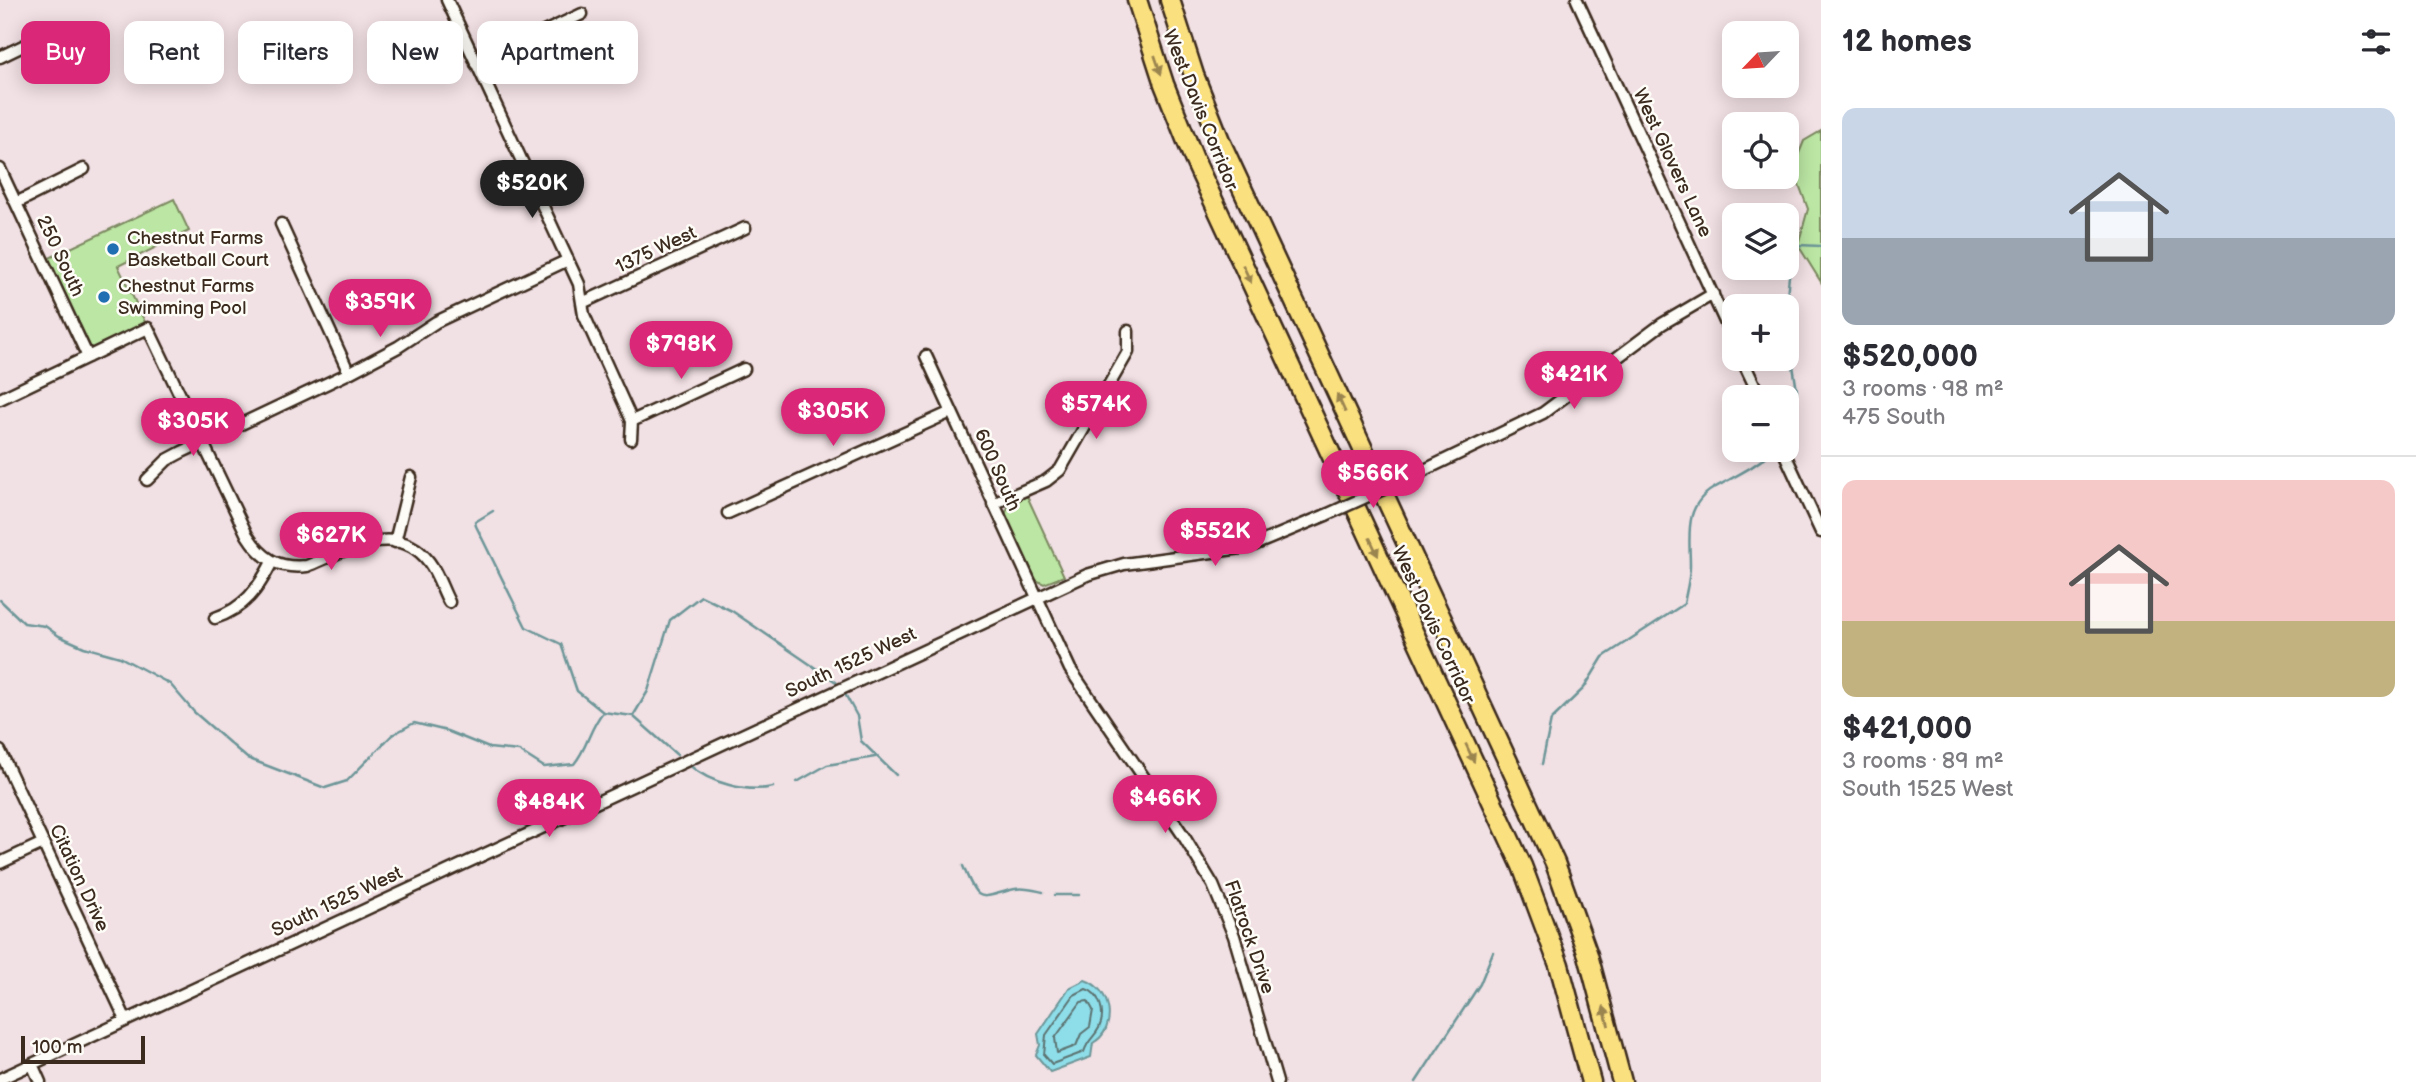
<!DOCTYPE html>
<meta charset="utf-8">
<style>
:root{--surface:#fff;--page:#f2f2f3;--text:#2b2b33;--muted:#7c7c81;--line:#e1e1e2;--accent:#db2777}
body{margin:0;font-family:"Balsamiq Sans",sans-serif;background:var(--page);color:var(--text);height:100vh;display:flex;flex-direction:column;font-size:26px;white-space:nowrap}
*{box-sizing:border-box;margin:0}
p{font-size:23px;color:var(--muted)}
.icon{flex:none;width:38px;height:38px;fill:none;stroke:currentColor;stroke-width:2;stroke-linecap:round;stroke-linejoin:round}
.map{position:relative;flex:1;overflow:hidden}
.side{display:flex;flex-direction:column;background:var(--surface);width:595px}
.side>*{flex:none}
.guide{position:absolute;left:21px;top:21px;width:665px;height:63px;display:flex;gap:14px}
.needle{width:46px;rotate:245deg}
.buttons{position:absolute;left:1722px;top:21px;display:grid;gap:14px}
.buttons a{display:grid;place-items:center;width:77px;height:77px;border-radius:14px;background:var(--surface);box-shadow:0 4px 18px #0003;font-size:35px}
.scale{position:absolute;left:21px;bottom:18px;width:124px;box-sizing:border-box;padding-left:7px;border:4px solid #3b2a1e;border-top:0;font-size:19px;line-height:24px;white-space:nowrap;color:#3b2a1e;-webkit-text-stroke:5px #fdfcf7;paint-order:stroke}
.price{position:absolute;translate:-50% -60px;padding:0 16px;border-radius:24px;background:var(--accent);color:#fff;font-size:23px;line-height:46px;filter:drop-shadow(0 2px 4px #0008)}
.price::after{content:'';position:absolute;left:50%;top:42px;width:21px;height:16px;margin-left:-10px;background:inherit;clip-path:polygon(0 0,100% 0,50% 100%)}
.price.selected{background:#222;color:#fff}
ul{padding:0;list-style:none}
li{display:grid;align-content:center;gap:14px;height:371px;padding:0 21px}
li+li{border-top:2px solid var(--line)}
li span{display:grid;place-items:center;height:217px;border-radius:14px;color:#555}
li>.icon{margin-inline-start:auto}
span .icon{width:126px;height:126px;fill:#fffc;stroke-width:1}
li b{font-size:30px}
h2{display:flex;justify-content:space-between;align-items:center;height:84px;padding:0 21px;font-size:30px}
.pill{padding:0 24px;border-radius:14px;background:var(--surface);box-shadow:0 4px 18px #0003;font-size:24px;line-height:63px}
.pill.selected{background:var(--accent);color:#fff}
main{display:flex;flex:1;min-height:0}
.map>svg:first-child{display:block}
</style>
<main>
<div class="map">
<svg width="1821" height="1082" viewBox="0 0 1821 1082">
<rect width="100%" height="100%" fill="#f1e0e4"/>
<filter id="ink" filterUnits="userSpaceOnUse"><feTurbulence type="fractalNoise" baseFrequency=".0143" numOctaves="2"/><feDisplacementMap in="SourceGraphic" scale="14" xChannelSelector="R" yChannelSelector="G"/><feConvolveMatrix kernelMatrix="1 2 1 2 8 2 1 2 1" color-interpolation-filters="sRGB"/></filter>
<g filter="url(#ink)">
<path fill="#bbe6a3" stroke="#7b8860" stroke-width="2" d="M1821,131V282L1798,245L1808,209L1793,168L1804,141Z
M174,199L189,231L118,266L148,328L88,357L43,261Z
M1027,496L1064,576L1044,584L1034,579L1005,515L1009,504Z"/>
<path fill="#8edeea" stroke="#6d9698" stroke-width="2" d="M1085,980C1112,989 1118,1029 1093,1043L1091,1057L1050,1072L1036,1055L1040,1045L1038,1034L1069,988Z"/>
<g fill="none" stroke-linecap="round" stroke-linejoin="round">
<path stroke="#5c7270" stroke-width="2" d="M1086,989C1100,993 1106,1014 1099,1028C1094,1038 1088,1039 1084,1052L1052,1064L1044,1055L1046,1035L1074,995Z
M1088,1001L1093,1010L1090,1027L1081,1034L1076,1046L1057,1053L1055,1038L1081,1002Z"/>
<path stroke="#6d9698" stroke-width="2.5" d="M1786,306L1789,276L1798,245L1821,246
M1787,327L1797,391L1794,431L1787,438
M493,511L475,522L476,526L526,627L561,644L577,691L603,712
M0,600L24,623L45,626L59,636L84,647L120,657L170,684L194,712L247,758L325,788L347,781L392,735L414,723L447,731L489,748L519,751L544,767L574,764C588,747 589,729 603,712L633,716L677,755
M845,694L857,716L861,741L896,775
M633,716L648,691L670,620L701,596L732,611L836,682
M1542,764L1551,720L1584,688L1603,657L1684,604C1686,592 1690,579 1690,566C1690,536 1683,506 1714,488C1737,475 1754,468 1774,450
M689,765C710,783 747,793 773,787
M797,782L827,765L875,757
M963,866C980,907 979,897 1015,889C1024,887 1034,890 1043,892
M1055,895H1079
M1416,1082L1480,984L1493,952"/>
<defs>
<path id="street" d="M447,0L579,284L584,315L632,421L631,439
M1577,0L1734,341
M0,57L25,45
M476,64L582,14
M0,169L88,357
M16,203L84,169
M281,224L349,373
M582,303L745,228
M926,356L1070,669L1183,835L1213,885L1234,936L1277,1082
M1742,359L1760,397
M0,399L148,328L247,535C262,559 278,569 307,566C344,551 398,519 429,562C438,574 442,589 449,602
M632,421L744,369
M1783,450L1821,532
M1408,478L1543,413L1662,324L1713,294
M147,480L167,460L182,452L349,373L398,347L436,322L568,260
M993,504L1046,481L1060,470L1128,352V331
M728,513L951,412
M395,542L411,477
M215,618C245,608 258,589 272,562
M0,751L126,1020
M0,863L43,843
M32,1064L40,1082
M0,1079L1087,575L1124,564L1249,547L1326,515"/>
<path id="highway" d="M1137,0L1164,84L1194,159L1522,866L1559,965L1591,1082
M1170,0L1194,75L1221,143L1555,863L1588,955L1622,1082"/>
</defs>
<use href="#street" stroke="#3b2a1e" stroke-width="15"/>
<use href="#highway" stroke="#3b2a1e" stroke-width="23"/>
<use href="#street" stroke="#fdfcf7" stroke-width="10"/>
<use href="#highway" stroke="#fbe080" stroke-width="18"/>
<defs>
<path id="street-bridge" d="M1326,515L1408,478"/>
</defs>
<use href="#street-bridge" stroke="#3b2a1e" stroke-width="15" stroke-linecap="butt"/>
<use href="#street-bridge" stroke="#fdfcf7" stroke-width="10"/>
</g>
<defs><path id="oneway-solid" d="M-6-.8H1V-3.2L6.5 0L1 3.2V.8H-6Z" transform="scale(1.75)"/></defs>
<g fill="#9b854f">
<use href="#oneway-solid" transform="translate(1158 65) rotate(71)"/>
<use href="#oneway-solid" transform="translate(1247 274) rotate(65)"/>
<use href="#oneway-solid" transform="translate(1341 403) rotate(-115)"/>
<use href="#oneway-solid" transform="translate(1374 547) rotate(65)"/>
<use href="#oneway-solid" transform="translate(1470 753) rotate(65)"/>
<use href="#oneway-solid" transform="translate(1606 1016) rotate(-105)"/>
</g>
</g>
<g fill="#1f6fb2" stroke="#fdfcf7" stroke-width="2.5">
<circle cx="113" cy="249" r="7"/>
<circle cx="104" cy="297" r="7"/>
</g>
<g text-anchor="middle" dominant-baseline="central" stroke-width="5" stroke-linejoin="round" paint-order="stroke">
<g font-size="19" fill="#3b2a1e" stroke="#fdfcf7">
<text transform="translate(1200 110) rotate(68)">West Davis Corridor</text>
<text transform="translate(1672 163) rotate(65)">West Glovers Lane</text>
<text transform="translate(656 250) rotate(-25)">1375 West</text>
<text transform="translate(60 256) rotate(65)">250 South</text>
<text transform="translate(997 470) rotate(66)">600 South</text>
<text transform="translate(1433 625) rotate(65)">West Davis Corridor</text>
<text transform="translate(851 663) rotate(-25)">South 1525 West</text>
<text transform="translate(79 878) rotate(65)">Citation Drive</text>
<text transform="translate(337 902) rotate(-25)">South 1525 West</text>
<text transform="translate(1249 937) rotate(71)">Flatrock Drive</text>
</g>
<g font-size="19" fill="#3b2a1e" stroke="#fdfcf7" text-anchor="start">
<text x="127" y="238">Chestnut Farms<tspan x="127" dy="22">Basketball Court</tspan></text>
<text x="118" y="286">Chestnut Farms<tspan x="118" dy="22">Swimming Pool</tspan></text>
</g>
</g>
</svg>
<div class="buttons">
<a><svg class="needle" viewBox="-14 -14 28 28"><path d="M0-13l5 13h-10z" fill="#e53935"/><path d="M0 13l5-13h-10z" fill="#7c7c81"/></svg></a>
<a><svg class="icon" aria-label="locate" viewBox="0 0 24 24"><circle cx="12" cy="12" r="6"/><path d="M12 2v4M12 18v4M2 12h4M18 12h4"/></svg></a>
<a><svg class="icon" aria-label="layers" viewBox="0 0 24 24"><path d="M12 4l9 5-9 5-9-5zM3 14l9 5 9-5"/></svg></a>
<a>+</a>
<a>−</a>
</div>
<div class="scale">100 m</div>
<b class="price selected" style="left:532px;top:220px">$520K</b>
<b class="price" style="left:380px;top:339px">$359K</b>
<b class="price" style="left:681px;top:381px">$798K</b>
<b class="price" style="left:1574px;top:411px">$421K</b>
<b class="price" style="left:1096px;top:441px">$574K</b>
<b class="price" style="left:833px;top:448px">$305K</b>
<b class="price" style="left:193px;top:458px">$305K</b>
<b class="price" style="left:1373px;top:510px">$566K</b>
<b class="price" style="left:1215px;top:568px">$552K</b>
<b class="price" style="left:331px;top:572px">$627K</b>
<b class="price" style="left:1165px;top:835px">$466K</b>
<b class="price" style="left:549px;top:839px">$484K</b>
<div class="guide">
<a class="pill selected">Buy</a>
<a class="pill">Rent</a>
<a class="pill">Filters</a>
<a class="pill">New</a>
<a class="pill">Apartment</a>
</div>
</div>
<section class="side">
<h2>12 homes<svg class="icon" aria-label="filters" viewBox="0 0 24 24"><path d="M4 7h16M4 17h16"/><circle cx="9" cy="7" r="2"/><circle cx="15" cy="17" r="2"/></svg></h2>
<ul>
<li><span style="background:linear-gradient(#c9d6e8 60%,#9aa5b1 0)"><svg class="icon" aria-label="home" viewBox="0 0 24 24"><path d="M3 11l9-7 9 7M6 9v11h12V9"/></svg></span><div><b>$520,000</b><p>3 rooms · 98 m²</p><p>475 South</p></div></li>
<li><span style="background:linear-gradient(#f6c9c9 65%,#c2b280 0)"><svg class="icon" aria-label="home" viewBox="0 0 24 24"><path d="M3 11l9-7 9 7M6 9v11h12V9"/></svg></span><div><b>$421,000</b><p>3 rooms · 89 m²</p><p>South 1525 West</p></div></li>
</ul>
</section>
</main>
